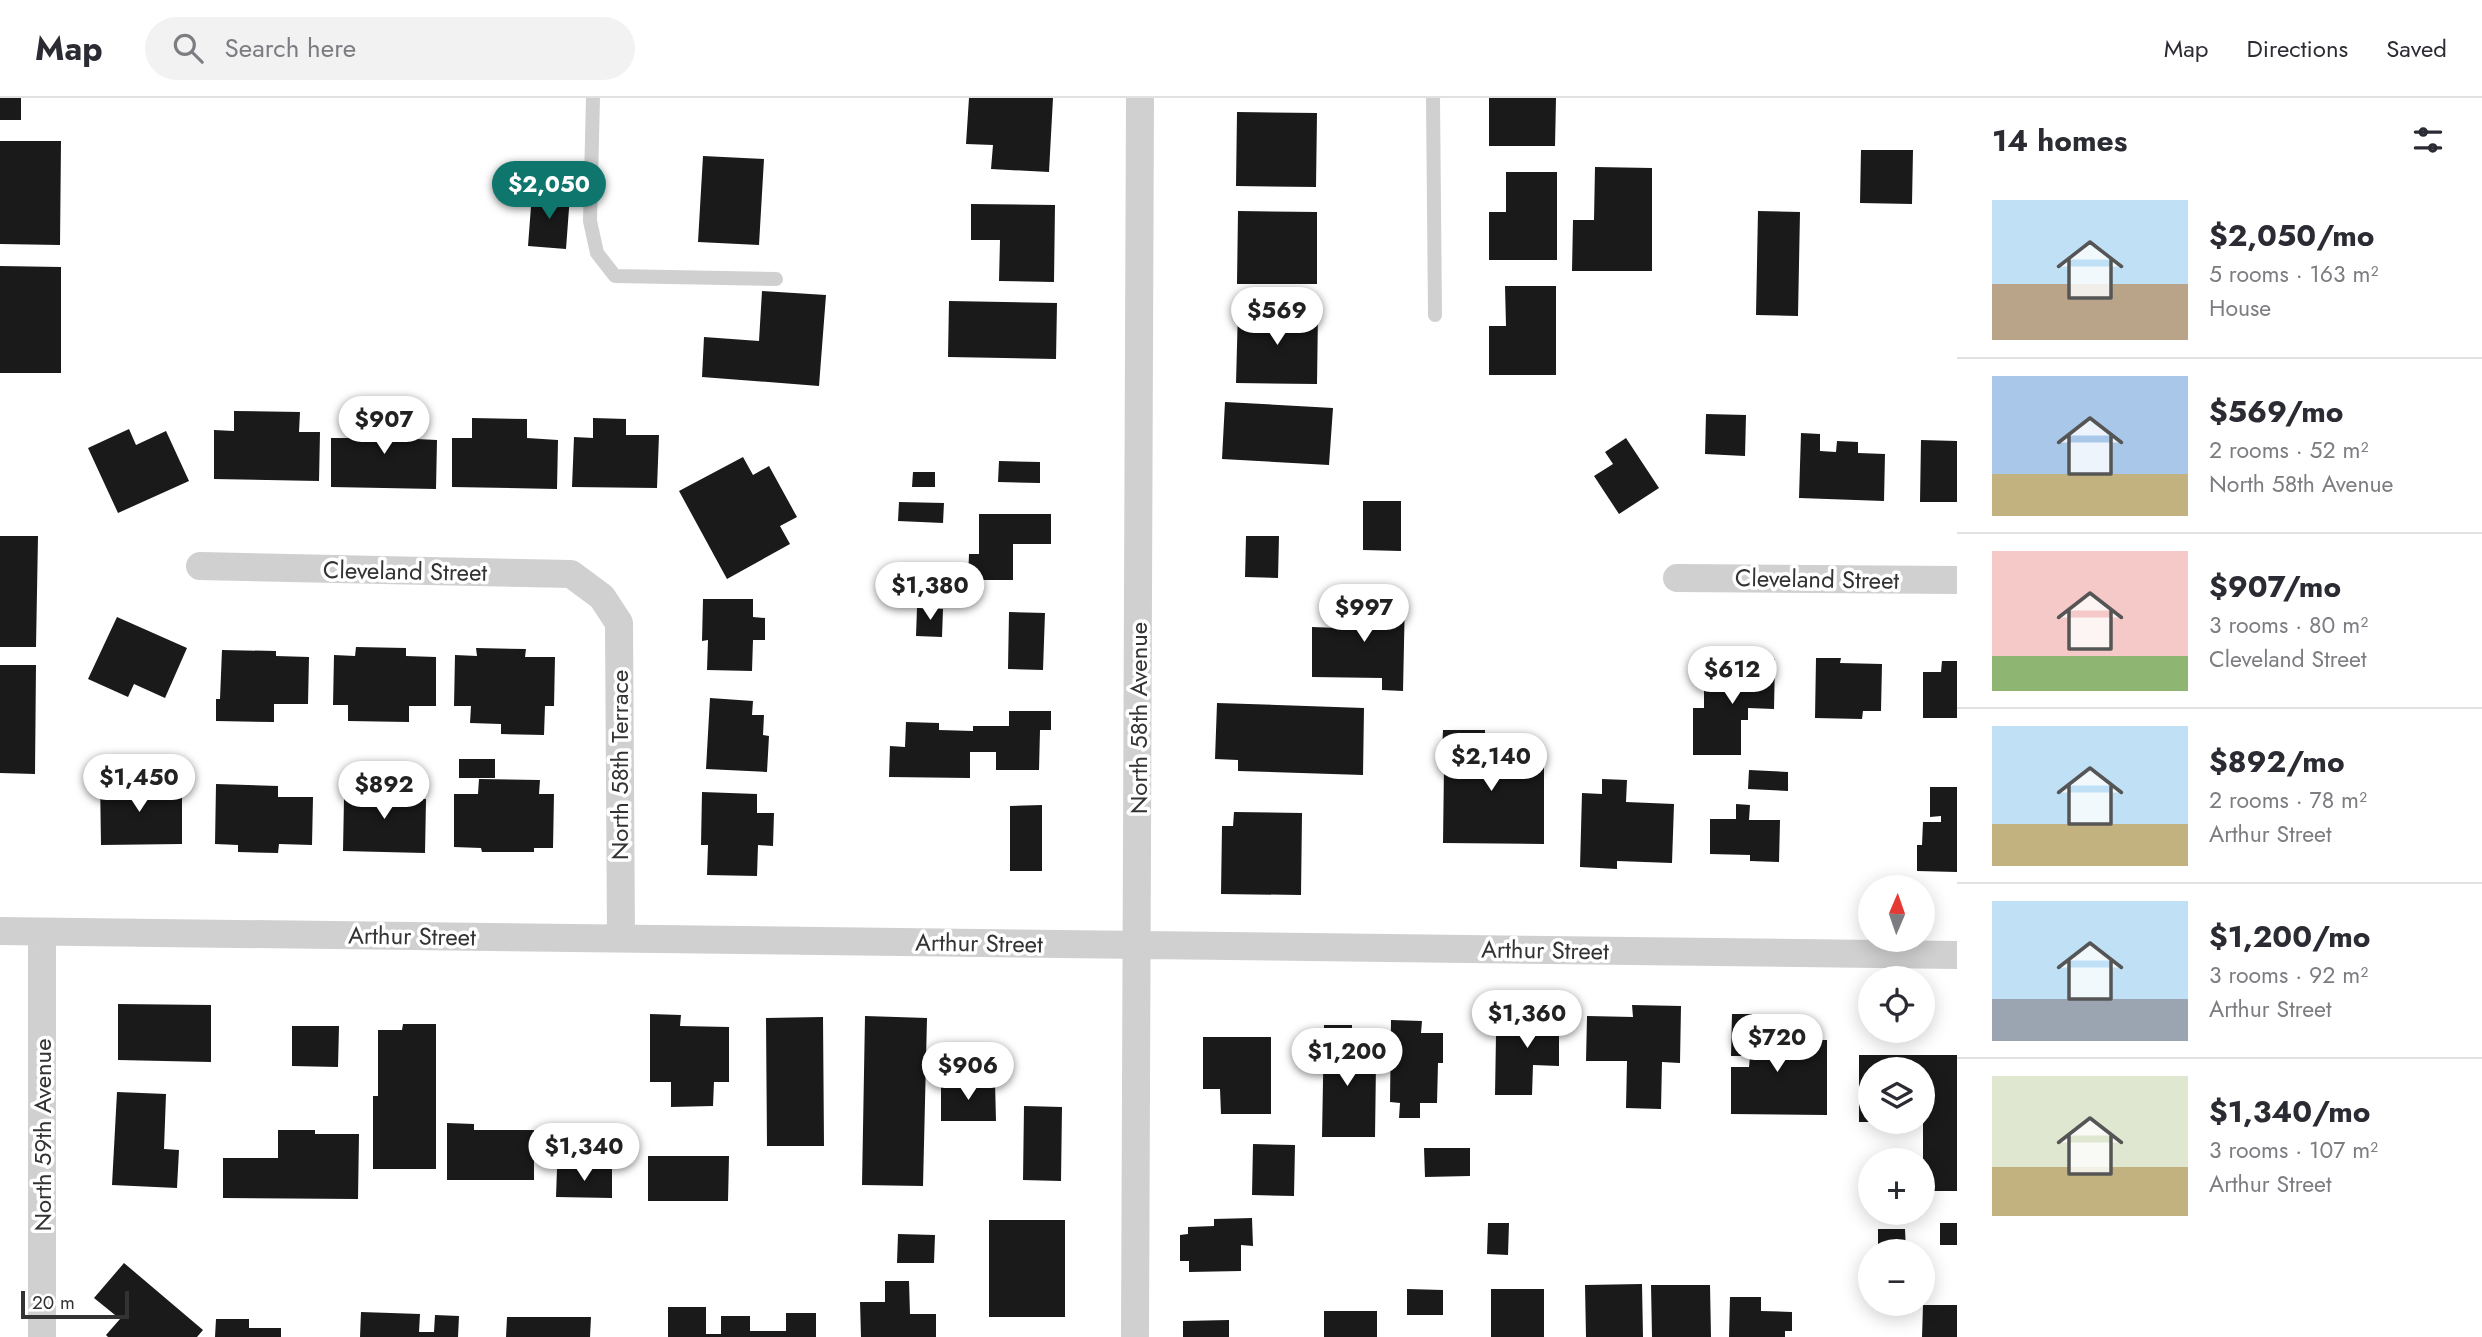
<!DOCTYPE html>
<meta charset="utf-8">
<style>
:root{--surface:#fff;--page:#f2f2f3;--text:#2b2b33;--muted:#7c7c81;--line:#e1e1e2;--accent:#0f766e}
body{margin:0;font-family:Jost,sans-serif;background:var(--page);color:var(--text);height:100vh;display:flex;flex-direction:column;font-size:26px;white-space:nowrap}
*{box-sizing:border-box;margin:0}
p{font-size:23px;color:var(--muted)}
.icon{flex:none;width:38px;height:38px;fill:none;stroke:currentColor;stroke-width:2;stroke-linecap:round;stroke-linejoin:round}
.map{position:relative;flex:1;overflow:hidden}
.panel{display:flex;flex-direction:column;background:var(--surface);width:525px}
.panel>*{flex:none}
.needle{width:46px;rotate:2deg}
.fabs{position:absolute;left:1858px;top:777px;display:grid;gap:14px}
.fabs a{display:grid;place-items:center;width:77px;height:77px;border-radius:50%;background:var(--surface);box-shadow:0 4px 18px #0003;font-size:35px}
.scale{position:absolute;left:21px;bottom:18px;width:108px;box-sizing:border-box;padding-left:7px;border:4px solid #333;border-top:0;font-size:19px;line-height:24px;white-space:nowrap;color:#333;-webkit-text-stroke:5px #fff;paint-order:stroke}
.price{position:absolute;translate:-50% -60px;padding:0 16px;border-radius:24px;background:#fff;color:#222;font-size:23px;line-height:46px;filter:drop-shadow(0 2px 4px #0008)}
.price::after{content:'';position:absolute;left:50%;top:42px;width:21px;height:16px;margin-left:-10px;background:inherit;clip-path:polygon(0 0,100% 0,50% 100%)}
.price.current{background:var(--accent);color:#fff}
ul{padding:0;list-style:none}
li{display:flex;align-items:center;gap:21px;height:175px;padding:0 35px}
li+li{border-top:2px solid var(--line)}
li span{display:grid;place-items:center;flex:none;width:196px;height:140px;border-radius:0px;color:#555}
li>.icon{margin-inline-start:auto}
span .icon{width:84px;height:84px;fill:#fffc;stroke-width:1}
li b{font-size:30px}
h2{display:flex;justify-content:space-between;align-items:center;height:84px;padding:0 35px;font-size:30px}
header{display:flex;align-items:center;gap:42px;box-sizing:border-box;height:98px;padding:0 35px;background:var(--surface);border-bottom:2px solid var(--line)}
header strong{font-size:33px}
nav{display:flex;gap:38px;margin-inline-start:auto;font-size:24px}
.search{width:490px;height:63px;background:var(--page);display:flex;align-items:center;gap:18px;box-sizing:border-box;padding:0 24px;border-radius:38px;color:var(--muted);font-size:26px}
main{display:flex;flex:1;min-height:0}
.map>svg:first-child{display:block}
</style>
<header>
<strong>Map</strong>
<div class="search"><svg class="icon" aria-label="search" viewBox="0 0 24 24"><circle cx="10" cy="10" r="6"/><path d="M15 15l6 6"/></svg>Search here</div>
<nav><a>Map</a><a>Directions</a><a>Saved</a></nav>
</header>
<main>
<div class="map">
<svg width="1957" height="1239" viewBox="0 0 1957 1239">
<rect width="100%" height="100%" fill="#fff"/>
<path fill="#1a1a1a" d="M0,0H21V22H0Z
M969,0H1053L1049,74L991,71L993,47L966,46Z
M1489,0H1556L1555,48H1489Z
M1237,14L1317,15L1316,89L1236,88Z
M0,43H61L60,147L0,146Z
M1861,52H1913L1912,106L1860,105Z
M703,58L764,61L759,147L698,144Z
M1595,69L1652,70V173H1572L1573,122H1594Z
M1506,74H1557V162H1489V114H1506Z
M532,95L570,97L566,151L528,148Z
M971,106L1055,107L1054,184L999,183L1000,142H971Z
M1238,113L1317,114V186H1237Z
M1758,113L1800,114L1798,218L1756,217Z
M0,168L61,169V275H0Z
M1505,188H1556V277H1489V228H1506Z
M762,193L826,197L819,288L702,279L704,239L759,243Z
M949,203L1057,205L1056,261L948,259Z
M1238,211L1318,213L1317,286L1236,285Z
M1225,304L1333,310L1329,367L1222,361Z
M234,313L300,314L299,334H320L319,383L214,381V332L234,333Z
M1706,316L1746,317L1745,358L1705,356Z
M351,320L417,321L416,341L437,342L436,391L331,389V340H351Z
M472,320L527,321V340L558,342L557,391L452,389V340H472Z
M593,320L626,321V337H659L657,390L572,389L574,339L593,340Z
M129,331L136,347L166,333L189,383L118,415L88,350Z
M1801,335L1820,336V353L1836,354L1837,343L1858,344V355L1885,356L1884,403L1799,400Z
M1626,340L1659,390L1619,416L1594,378L1613,366L1605,354Z
M1921,342L1957,343V404H1920Z
M743,359L753,377L769,368L797,419L780,428L790,446L727,481L679,393Z
M999,363L1040,364V385L998,384Z
M913,374H935V389H912Z
M1363,403H1401V453L1363,452Z
M899,404L944,405L943,425L898,423Z
M979,416H1051V446H1013V482H968L969,456H979Z
M0,438H38L36,549H0Z
M1246,438H1279L1278,480L1245,479Z
M1365,497L1405,498L1403,593L1382,592V580L1312,579V529L1339,530V512H1365Z
M703,501H753V519L765,520V542H753L752,573L707,572L708,542L702,543Z
M917,510L943,511L942,539L916,538Z
M1009,514L1045,515L1043,572L1008,571Z
M117,519L187,550L165,600L134,586L128,599L88,581Z
M356,549L406,550V558L436,559V608H409V624L348,623V607H333L334,557L355,558Z
M476,550L526,551L525,559H555L554,608H545L544,637L501,636V626L470,625L471,608H454L455,557L477,558Z
M222,552L276,553V558L309,559L308,606H274V624L216,623V601H220Z
M1741,560L1775,561L1774,611L1748,610V622H1741V657H1693V610H1704V581L1724,582L1725,568H1741Z
M1816,560H1841L1840,565L1882,566L1881,613H1863L1862,621L1815,620Z
M1942,563H1957V620H1923V574H1941Z
M0,567H36L35,676L0,675Z
M710,600L753,603L752,617H764L763,637L769,638L767,674L706,671Z
M1217,605L1364,610L1363,677L1238,673V662L1215,661Z
M1009,613H1051V632H1040L1039,672H996V654H970V680L889,679L890,648L905,649L906,624L939,625V632L973,633V628H1009Z
M1443,632H1485V651H1532V666L1544,667V746L1443,745L1444,668H1450V656L1442,655Z
M459,661H495V680H459Z
M1749,672L1788,674V693L1748,691Z
M149,680L150,696H182V746L101,747L100,681Z
M364,681H397L396,700L426,701L425,755L343,753L344,700L364,701Z
M479,681L540,682L539,696H554L553,750H534V754H482L481,750L454,749V696H478Z
M1602,681L1627,682L1626,704L1674,706L1672,765L1617,763V771L1580,769L1582,695L1602,696Z
M216,686L278,688V699H313L312,747L279,746L278,755L238,754V747L215,746Z
M1930,689H1957V774L1917,773V747H1922L1923,724H1941V718L1930,719Z
M702,694L757,696V715H774L773,748L758,747L757,778L707,777L708,747H701Z
M1736,706L1750,707L1749,722H1780L1779,764L1750,763V757L1710,756V721H1736Z
M1042,707V773H1010V708Z
M1234,714L1302,715L1301,797L1221,796L1222,728H1233Z
M118,906L211,907V964L118,962Z
M1632,907L1681,908L1680,965L1662,964L1661,1011L1626,1010L1627,963H1586L1587,918L1633,919Z
M1529,908L1559,909V968L1533,967L1532,997H1495L1496,937H1512V918H1529Z
M650,916L681,917L680,928L729,929V984H714L713,1008L671,1009V984H650Z
M1732,916H1752V936H1770V942H1827V1017L1731,1016V969H1749L1750,958H1731Z
M865,918L927,920L923,1088L862,1087Z
M823,919L824,1048H767L766,920Z
M1391,922L1422,923L1421,935H1443V965H1438L1437,1005H1420V1020H1399L1400,1005L1390,1004Z
M403,926H436V1071H373V998H378V932H402Z
M1324,927H1352V964H1376L1375,1039H1322Z
M292,928H339L338,969L292,968Z
M1203,939H1271V1016H1221L1220,991H1203Z
M1859,957H1957V1093H1923V971H1871V1024H1859Z
M995,984L996,1023H941V985Z
M117,994L166,996L164,1051L179,1052L177,1090L112,1087Z
M1024,1008L1062,1009L1061,1083L1023,1082Z
M447,1025L474,1026V1032H534V1082H447Z
M278,1032H315V1036H359L358,1101L223,1100V1060H278Z
M1253,1046L1295,1047L1294,1098L1252,1097Z
M1424,1050H1470V1078L1425,1079Z
M648,1058H729L728,1103H648Z
M557,1071H612V1100L556,1099Z
M1252,1120L1253,1148L1241,1147V1173L1189,1174V1163H1180V1137L1188,1136V1129L1214,1128V1121Z
M989,1122H1065V1219H989Z
M1488,1125H1509L1508,1157L1487,1156Z
M1940,1125H1957V1147H1940Z
M1878,1131H1905L1906,1153H1878Z
M898,1136L935,1137L934,1165H897Z
M124,1165L203,1232L197,1239H108L106,1237L120,1221L94,1200Z
M885,1183H909L910,1216H936V1239H861L860,1204H885Z
M1642,1186L1643,1239H1586L1585,1187Z
M1651,1187H1710L1711,1239H1652Z
M1407,1191L1443,1192V1217H1407Z
M1491,1191H1544V1239H1491Z
M1730,1199H1761V1213L1792,1214V1233H1785V1239H1729Z
M1923,1207H1957V1239H1922Z
M668,1209H706V1236H721V1218H750V1233H786V1215H816V1239H668Z
M1324,1213H1377V1239H1324Z
M361,1214L420,1216L419,1234H434L435,1217L459,1218L458,1239H360Z
M507,1219H591L590,1239H506Z
M216,1221H249V1230H281V1239H215Z
M1229,1222V1239H1183V1223Z"/>
<g fill="none" stroke-linecap="round" stroke-linejoin="round">
<path stroke="#d0d0d0" stroke-width="14" d="M593,0L590,123L597,155L615,178L776,181
M1433,0L1435,217"/>
<path stroke="#d0d0d0" stroke-width="28" d="M200,468L571,476L602,499L619,525L621,840
M1677,480L1957,482
M0,833L1957,857
M42,1239V834
M1135,1239L1140,0"/>
</g>
<g text-anchor="middle" dominant-baseline="central" stroke-width="7" stroke-linejoin="round" paint-order="stroke">
<g font-size="24" fill="#333" stroke="#fff">
<text transform="translate(405 473) rotate(1)">Cleveland Street</text>
<text transform="translate(1817 481) rotate(1)">Cleveland Street</text>
<text transform="translate(1138 620) rotate(-90)">North 58th Avenue</text>
<text transform="translate(619 667) rotate(-90)">North 58th Terrace</text>
<text transform="translate(412 838) rotate(1)">Arthur Street</text>
<text transform="translate(979 845) rotate(1)">Arthur Street</text>
<text transform="translate(1545 852) rotate(1)">Arthur Street</text>
<text transform="translate(42 1037) rotate(-90)">North 59th Avenue</text>
</g>
</g>
</svg>
<div class="fabs">
<a><svg class="needle" viewBox="-14 -14 28 28"><path d="M0-13l5 13h-10z" fill="#e53935"/><path d="M0 13l5-13h-10z" fill="#7c7c81"/></svg></a>
<a><svg class="icon" aria-label="locate" viewBox="0 0 24 24"><circle cx="12" cy="12" r="6"/><path d="M12 2v4M12 18v4M2 12h4M18 12h4"/></svg></a>
<a><svg class="icon" aria-label="layers" viewBox="0 0 24 24"><path d="M12 4l9 5-9 5-9-5zM3 14l9 5 9-5"/></svg></a>
<a>+</a>
<a>−</a>
</div>
<div class="scale">20 m</div>
<b class="price current" style="left:549px;top:123px">$2,050</b>
<b class="price" style="left:1277px;top:249px">$569</b>
<b class="price" style="left:384px;top:358px">$907</b>
<b class="price" style="left:930px;top:524px">$1,380</b>
<b class="price" style="left:1364px;top:546px">$997</b>
<b class="price" style="left:1732px;top:608px">$612</b>
<b class="price" style="left:1491px;top:695px">$2,140</b>
<b class="price" style="left:139px;top:716px">$1,450</b>
<b class="price" style="left:384px;top:723px">$892</b>
<b class="price" style="left:1527px;top:952px">$1,360</b>
<b class="price" style="left:1777px;top:976px">$720</b>
<b class="price" style="left:1347px;top:990px">$1,200</b>
<b class="price" style="left:968px;top:1004px">$906</b>
<b class="price" style="left:584px;top:1085px">$1,340</b>
</div>
<section class="panel">
<h2>14 homes<svg class="icon" aria-label="filters" viewBox="0 0 24 24"><path d="M4 7h16M4 17h16"/><circle cx="9" cy="7" r="2"/><circle cx="15" cy="17" r="2"/></svg></h2>
<ul>
<li><span style="background:linear-gradient(#bfe0f5 60%,#b9a48a 0)"><svg class="icon" aria-label="home" viewBox="0 0 24 24"><path d="M3 11l9-7 9 7M6 9v11h12V9"/></svg></span><div><b>$2,050/mo</b><p>5 rooms · 163 m²</p><p>House</p></div></li>
<li><span style="background:linear-gradient(#a9c7e8 70%,#c2b280 0)"><svg class="icon" aria-label="home" viewBox="0 0 24 24"><path d="M3 11l9-7 9 7M6 9v11h12V9"/></svg></span><div><b>$569/mo</b><p>2 rooms · 52 m²</p><p>North 58th Avenue</p></div></li>
<li><span style="background:linear-gradient(#f6c9c9 75%,#8fb573 0)"><svg class="icon" aria-label="home" viewBox="0 0 24 24"><path d="M3 11l9-7 9 7M6 9v11h12V9"/></svg></span><div><b>$907/mo</b><p>3 rooms · 80 m²</p><p>Cleveland Street</p></div></li>
<li><span style="background:linear-gradient(#bfe0f5 70%,#c2b280 0)"><svg class="icon" aria-label="home" viewBox="0 0 24 24"><path d="M3 11l9-7 9 7M6 9v11h12V9"/></svg></span><div><b>$892/mo</b><p>2 rooms · 78 m²</p><p>Arthur Street</p></div></li>
<li><span style="background:linear-gradient(#bfe0f5 70%,#9aa5b1 0)"><svg class="icon" aria-label="home" viewBox="0 0 24 24"><path d="M3 11l9-7 9 7M6 9v11h12V9"/></svg></span><div><b>$1,200/mo</b><p>3 rooms · 92 m²</p><p>Arthur Street</p></div></li>
<li><span style="background:linear-gradient(#dfe7d0 65%,#c2b280 0)"><svg class="icon" aria-label="home" viewBox="0 0 24 24"><path d="M3 11l9-7 9 7M6 9v11h12V9"/></svg></span><div><b>$1,340/mo</b><p>3 rooms · 107 m²</p><p>Arthur Street</p></div></li>
</ul>
</section>
</main>
